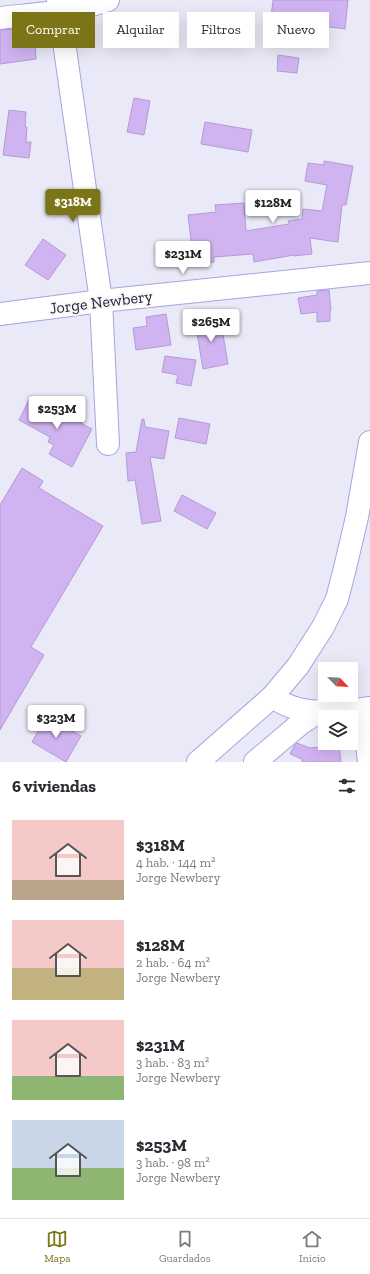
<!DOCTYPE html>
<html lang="es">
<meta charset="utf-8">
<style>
:root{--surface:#fff;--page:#f7f7f7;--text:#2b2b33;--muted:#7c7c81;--line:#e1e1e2;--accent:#7c7518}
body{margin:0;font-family:"Zilla Slab",serif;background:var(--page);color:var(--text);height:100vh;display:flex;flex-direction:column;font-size:15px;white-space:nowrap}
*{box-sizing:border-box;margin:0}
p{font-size:13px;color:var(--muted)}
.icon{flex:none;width:22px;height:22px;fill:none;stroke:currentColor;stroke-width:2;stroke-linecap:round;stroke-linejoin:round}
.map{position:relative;height:762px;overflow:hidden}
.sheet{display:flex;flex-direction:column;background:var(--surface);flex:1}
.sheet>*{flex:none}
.guide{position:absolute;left:12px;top:12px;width:346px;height:36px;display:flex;gap:8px}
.needle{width:26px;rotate:115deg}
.buttons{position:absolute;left:318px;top:662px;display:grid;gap:8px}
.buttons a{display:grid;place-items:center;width:40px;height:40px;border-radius:0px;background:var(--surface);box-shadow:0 4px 16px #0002;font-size:20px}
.price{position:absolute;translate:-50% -34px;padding:0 9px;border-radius:4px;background:#fff;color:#222;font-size:13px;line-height:26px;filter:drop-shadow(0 1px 2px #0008)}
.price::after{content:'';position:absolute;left:50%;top:24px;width:12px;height:9px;margin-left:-6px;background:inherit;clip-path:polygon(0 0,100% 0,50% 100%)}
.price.active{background:var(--accent);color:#fff}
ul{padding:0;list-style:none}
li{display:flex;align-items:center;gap:12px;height:100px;padding:0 12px}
li span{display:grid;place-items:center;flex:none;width:112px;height:80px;border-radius:0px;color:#555}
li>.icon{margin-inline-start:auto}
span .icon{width:48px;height:48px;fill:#fffc;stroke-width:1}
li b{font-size:17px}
h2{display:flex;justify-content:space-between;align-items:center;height:48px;padding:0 12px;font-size:17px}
.chip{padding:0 14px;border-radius:0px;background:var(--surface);box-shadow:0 4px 16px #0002;font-size:14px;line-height:36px}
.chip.active{background:var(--accent);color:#fff}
.menu{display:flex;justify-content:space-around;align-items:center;height:56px;border-top:1px solid var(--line);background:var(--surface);font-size:11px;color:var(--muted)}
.menu a{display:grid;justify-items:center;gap:2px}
.menu .active{color:var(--accent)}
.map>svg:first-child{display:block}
</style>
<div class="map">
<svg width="370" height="762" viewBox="0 0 370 762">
<rect width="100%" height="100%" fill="#e9e9f7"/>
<path fill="#d0b4f2" stroke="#b59ad6" d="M273,0H348L345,29L322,26V24L271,18Z
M14,29L17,45L35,43L36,59L0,64V30Z
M278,55L299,58L297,73L277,71Z
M134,98L150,101L144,135L127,132Z
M9,110L26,112L25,127H27L26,142H31L29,158L3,155Z
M205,122L252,130L248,152L201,144Z
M324,161L353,166L346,205H342L338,242L310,238L312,254L294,256V255L254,262L253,254L214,257V262L194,264L188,215L216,212L215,205L244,203L246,231L289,224L288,221L302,219L303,209L322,211L327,185L305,181L308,163L324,165Z
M43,239L66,255L48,280L25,265Z
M329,290L331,310H330V321L317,322V312L301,314L298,298L317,295V291Z
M166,314L171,345L136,350L133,328L147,326L146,317Z
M220,317L228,364L203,369L195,321Z
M165,356L196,360L191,386L176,383L178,375L162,372Z
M31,396L92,429L72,467L49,454L54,445L48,442L50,437L19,420Z
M179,418L210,424L206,444L175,438Z
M142,419H144L145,427L169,431L164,459L150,457L161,521L142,524L135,480L128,481L126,453L136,452Z
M22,468L43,481L39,488L103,526L31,647L44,655L0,730V505Z
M182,495L216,513L207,529L174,511Z
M46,717L81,736L66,762L32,742Z
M297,743L310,748L339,745L341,762H302V759L290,754L294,746Z"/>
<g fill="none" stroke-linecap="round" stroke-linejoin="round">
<defs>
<path id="minor" d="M58,0L101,301L108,444
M0,18C36,14 73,12 108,0
M0,314L101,301L370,273
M272,697C279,701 285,705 292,707C314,715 347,711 370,708
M363,709L369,762
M255,762L300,724L320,711"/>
<path id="major" d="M198,762L272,697L298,666L323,627L337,599L345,568L357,517L370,442"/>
</defs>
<use href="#minor" stroke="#a5a4e2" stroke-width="24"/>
<use href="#major" stroke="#a5a4e2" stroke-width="24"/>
<use href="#minor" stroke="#fff" stroke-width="22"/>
<use href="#major" stroke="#fff" stroke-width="22"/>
</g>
<g text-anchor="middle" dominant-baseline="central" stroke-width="4" stroke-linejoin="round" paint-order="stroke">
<g font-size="16" fill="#25243c" stroke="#f8f8f8">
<text transform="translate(101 302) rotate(-7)">Jorge Newbery</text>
</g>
</g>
</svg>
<div class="buttons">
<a><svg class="needle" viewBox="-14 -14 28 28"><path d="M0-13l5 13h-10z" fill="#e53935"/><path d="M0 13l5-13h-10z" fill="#7c7c81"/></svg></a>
<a><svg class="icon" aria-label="layers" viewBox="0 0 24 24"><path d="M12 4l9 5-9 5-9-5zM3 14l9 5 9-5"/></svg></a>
</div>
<b class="price active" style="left:73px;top:223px">$318M</b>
<b class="price" style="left:273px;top:224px">$128M</b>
<b class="price" style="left:183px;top:275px">$231M</b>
<b class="price" style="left:211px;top:343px">$265M</b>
<b class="price" style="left:57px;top:430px">$253M</b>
<b class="price" style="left:56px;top:739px">$323M</b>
<div class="guide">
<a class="chip active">Comprar</a>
<a class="chip">Alquilar</a>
<a class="chip">Filtros</a>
<a class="chip">Nuevo</a>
</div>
</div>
<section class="sheet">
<h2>6 viviendas<svg class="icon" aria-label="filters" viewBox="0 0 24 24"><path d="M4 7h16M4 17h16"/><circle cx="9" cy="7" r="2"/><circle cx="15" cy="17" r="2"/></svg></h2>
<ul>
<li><span style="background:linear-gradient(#f6c9c9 75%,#b9a48a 0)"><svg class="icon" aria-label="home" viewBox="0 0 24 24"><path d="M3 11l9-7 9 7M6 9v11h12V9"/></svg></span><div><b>$318M</b><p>4 hab. · 144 m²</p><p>Jorge Newbery</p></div></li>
<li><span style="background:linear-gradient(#f6c9c9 60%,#c2b280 0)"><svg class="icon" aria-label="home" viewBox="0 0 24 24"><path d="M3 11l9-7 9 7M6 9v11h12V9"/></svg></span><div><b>$128M</b><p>2 hab. · 64 m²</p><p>Jorge Newbery</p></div></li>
<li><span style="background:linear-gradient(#f6c9c9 70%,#8fb573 0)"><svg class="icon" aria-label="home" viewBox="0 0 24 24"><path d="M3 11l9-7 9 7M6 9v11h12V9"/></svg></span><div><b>$231M</b><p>3 hab. · 83 m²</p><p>Jorge Newbery</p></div></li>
<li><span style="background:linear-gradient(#c9d6e8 60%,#8fb573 0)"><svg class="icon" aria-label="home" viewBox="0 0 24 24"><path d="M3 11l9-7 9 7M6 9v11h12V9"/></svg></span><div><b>$253M</b><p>3 hab. · 98 m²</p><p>Jorge Newbery</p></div></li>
</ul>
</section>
<nav class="menu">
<a class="active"><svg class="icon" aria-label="map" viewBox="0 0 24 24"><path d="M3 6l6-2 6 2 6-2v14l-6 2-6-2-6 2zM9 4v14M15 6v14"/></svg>Mapa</a>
<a><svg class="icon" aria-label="saved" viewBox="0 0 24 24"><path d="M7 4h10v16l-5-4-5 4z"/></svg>Guardados</a>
<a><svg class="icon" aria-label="home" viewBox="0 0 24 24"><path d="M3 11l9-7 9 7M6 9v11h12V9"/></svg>Inicio</a>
</nav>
